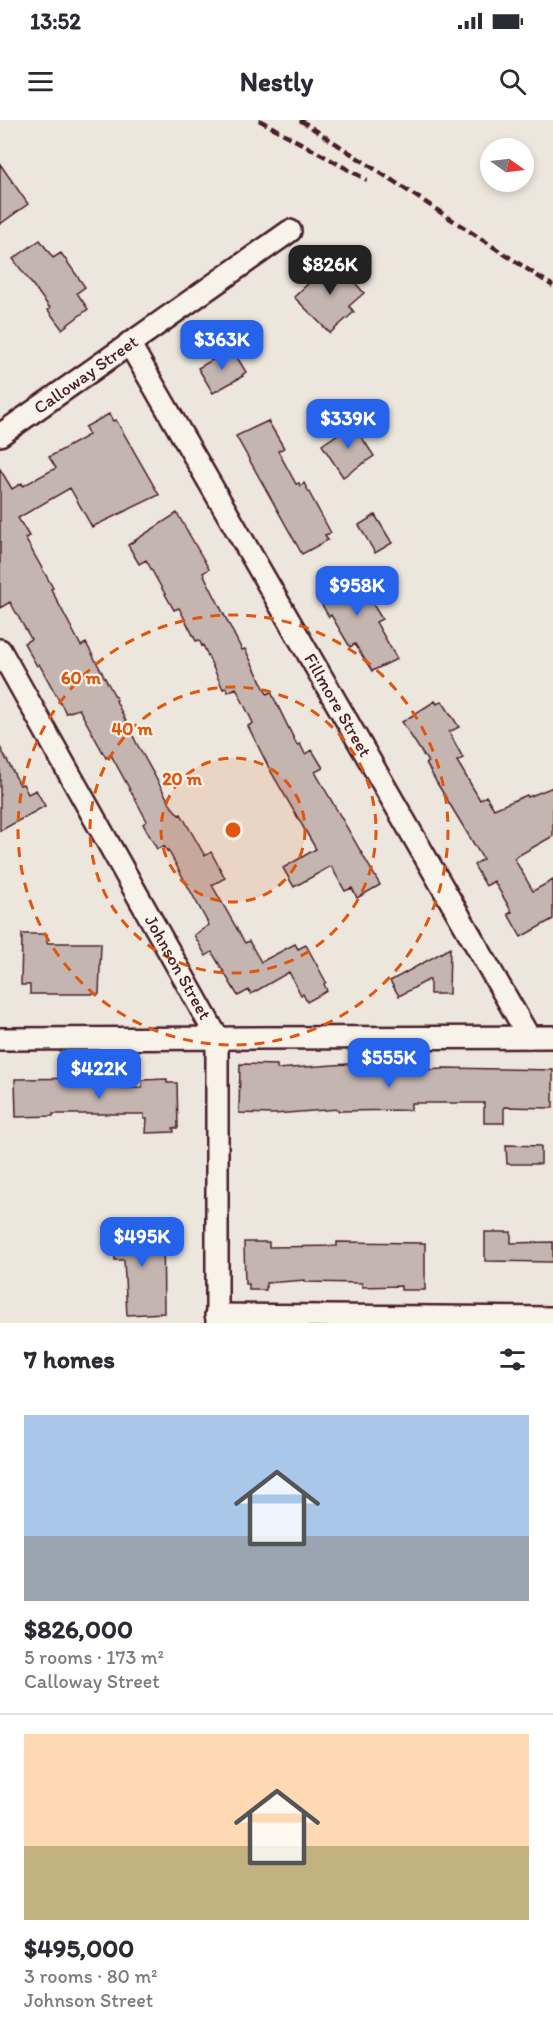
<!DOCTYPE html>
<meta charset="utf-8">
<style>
:root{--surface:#fff;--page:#f7f7f7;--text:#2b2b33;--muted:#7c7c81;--line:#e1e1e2;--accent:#2563eb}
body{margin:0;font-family:Itim,sans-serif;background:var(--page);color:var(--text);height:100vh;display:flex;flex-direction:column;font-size:22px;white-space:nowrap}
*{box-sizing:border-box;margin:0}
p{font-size:20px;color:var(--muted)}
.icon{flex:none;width:33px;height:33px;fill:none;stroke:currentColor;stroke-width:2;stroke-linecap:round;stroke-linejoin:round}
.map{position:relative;height:1203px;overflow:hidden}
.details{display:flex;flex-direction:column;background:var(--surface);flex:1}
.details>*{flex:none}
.needle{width:39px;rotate:104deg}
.buttons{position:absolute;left:480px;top:18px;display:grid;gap:12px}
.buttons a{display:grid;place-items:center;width:54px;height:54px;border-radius:50%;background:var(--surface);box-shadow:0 3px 9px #0003;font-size:30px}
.price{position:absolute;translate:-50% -51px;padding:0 14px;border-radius:12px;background:var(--accent);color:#fff;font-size:20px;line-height:39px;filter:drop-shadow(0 2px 3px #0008)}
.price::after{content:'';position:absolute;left:50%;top:36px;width:18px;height:14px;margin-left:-9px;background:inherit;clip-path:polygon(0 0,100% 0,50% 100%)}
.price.on{background:#222;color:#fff}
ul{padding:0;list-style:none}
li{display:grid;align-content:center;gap:12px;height:318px;padding:0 24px}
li+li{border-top:2px solid var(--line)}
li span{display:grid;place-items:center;height:186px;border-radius:0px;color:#555}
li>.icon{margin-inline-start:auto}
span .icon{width:108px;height:108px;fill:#fffc;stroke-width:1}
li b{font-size:26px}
h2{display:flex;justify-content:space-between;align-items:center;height:72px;padding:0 24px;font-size:26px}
.status{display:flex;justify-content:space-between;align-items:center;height:42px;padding:0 30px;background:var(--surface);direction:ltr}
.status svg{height:16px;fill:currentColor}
header{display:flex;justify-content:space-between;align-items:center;height:78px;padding:0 24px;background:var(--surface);font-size:27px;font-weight:700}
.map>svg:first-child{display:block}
</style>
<div class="status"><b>13:52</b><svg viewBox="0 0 49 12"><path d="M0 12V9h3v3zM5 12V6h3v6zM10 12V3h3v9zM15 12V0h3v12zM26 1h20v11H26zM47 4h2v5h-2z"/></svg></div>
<header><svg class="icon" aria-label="menu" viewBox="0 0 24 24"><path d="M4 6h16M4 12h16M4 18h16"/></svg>Nestly<svg class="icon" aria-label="search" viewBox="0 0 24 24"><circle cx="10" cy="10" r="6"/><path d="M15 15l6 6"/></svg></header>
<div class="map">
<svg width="553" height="1203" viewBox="0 0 553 1203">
<rect width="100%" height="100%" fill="#ece6dd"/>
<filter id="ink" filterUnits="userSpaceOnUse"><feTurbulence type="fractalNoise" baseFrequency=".0167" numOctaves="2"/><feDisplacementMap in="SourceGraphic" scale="12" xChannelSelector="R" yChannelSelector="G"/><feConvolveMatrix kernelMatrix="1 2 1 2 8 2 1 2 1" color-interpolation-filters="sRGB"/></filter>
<g filter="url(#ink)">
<path fill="#c4b5b0" stroke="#4a1f2b" stroke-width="1.5" d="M0,44L28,84L0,104Z
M40,120L53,138L61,133L85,167L77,173L88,189L62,209L48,190L50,188L13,139Z
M334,139L364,173L349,186L354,192L330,213L294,177Z
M232,229L246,252L242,255L243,256L213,273L198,248Z
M109,294L113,301L116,300L159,375L92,407L70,368L18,398L29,416L25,418L53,468L51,469L81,526L86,523L117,580L116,581L137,624L172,687L179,695L181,694L205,736L211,732L225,758L212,765L245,823L249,821L261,842L295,824L298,829L306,825L326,862L324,864L327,871L307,882L303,874L301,875L289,852L251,874L249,870L238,876L213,834L212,832L206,836L194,815L209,805L168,730L167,731L164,726L157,729L143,704L147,701L111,635L106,638L79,589L66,593L39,544L37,546L24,523L31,519L10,482L0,488V349L12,369L22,363L23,366L56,348L49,337L89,315L85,307Z
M268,301L284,328L278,331L296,364L299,363L300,366L304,363L331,413L325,415L328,420L302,434L236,316Z
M353,304L374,336L343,357L322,325Z
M177,393L209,449L203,453L242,530L245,529L267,574L271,572L297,625L300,624L305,634L312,630L323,648L315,652L380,765L357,778L352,768L345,771L331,746L294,767L283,748L316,729L270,650L248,606L253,603L236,568L228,572L226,568L223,569L203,525L202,526L199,520L196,521L179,488L174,490L146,440L139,444L128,425Z
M375,395L392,423L375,433L359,405Z
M357,446L374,475L369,478L382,499L376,502L397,539L372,551L355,524L350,527L331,495L329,497L317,476L325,472L322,466Z
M435,581L437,584L442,581L459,607L449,612L463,638L457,641L480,680L486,676L494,689L527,675L528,677L553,667V716L514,738L533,771L553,760V799L521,817L508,794L512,792L494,761L486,766L474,745L483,739L437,663L426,643L428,642L402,602Z
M0,627L20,665L23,664L28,674L36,670L45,686L0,711Z
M22,814H47V823H101L99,874H30V865H21Z
M450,828L449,874H430V859L399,876L390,861Z
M362,943L406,944V951L443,949V948L553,950V988L504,987V1003H484V983H411V990L338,991V989L274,994L239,993L240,944L277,945V949Z
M92,958V959H103V968H142V960L167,959V963H177L178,1008H173L174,1012L146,1013L147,999H144V994H53V996L16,997L15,959Z
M506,1025L541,1026V1044H507Z
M163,1107L164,1193L127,1195L124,1140H115V1108Z
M485,1112H511V1123L553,1122V1142L485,1141Z
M244,1122H269V1127L337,1126V1122L425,1123V1170H401V1166L362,1167V1163L305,1162V1160L266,1163V1170H249V1164H245Z"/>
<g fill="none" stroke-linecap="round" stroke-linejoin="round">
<defs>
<g id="street">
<path id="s1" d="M129,223L529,917"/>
<path id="s2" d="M0,315L290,111"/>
<path id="s3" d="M0,530L217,917V1203"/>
<path d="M0,919L553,917"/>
<path d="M216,1195L553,1198"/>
</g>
</defs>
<use href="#street" stroke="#4a1f2b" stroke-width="26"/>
<use href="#street" stroke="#f7f3e8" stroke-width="21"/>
<path stroke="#4a1f2b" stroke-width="4.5" stroke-dasharray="9 4.5" stroke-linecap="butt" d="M259,0L367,60
M300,0L553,166"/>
</g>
</g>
<circle cx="233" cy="710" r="72" fill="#e0560e" fill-opacity=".12"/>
<g fill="none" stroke="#e0560e" stroke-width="3" stroke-dasharray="10 8">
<circle cx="233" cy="710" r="72"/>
<circle cx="233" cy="710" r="143"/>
<circle cx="233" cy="710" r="215"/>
</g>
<g text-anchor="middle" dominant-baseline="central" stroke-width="4.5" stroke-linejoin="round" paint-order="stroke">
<g font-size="18" fill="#4a1f2b" stroke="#f7f3e8">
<text stroke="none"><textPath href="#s2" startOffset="105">Calloway Street</textPath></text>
<text stroke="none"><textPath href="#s1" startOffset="418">Fillmore Street</textPath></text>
<text stroke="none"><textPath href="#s3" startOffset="364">Johnson Street</textPath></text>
</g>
</g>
<circle cx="233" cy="710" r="9" fill="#e0560e" stroke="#f7f3e8" stroke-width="3"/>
<g font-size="18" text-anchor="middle" font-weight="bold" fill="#e0560e" stroke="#f7f3e8" stroke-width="4.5" stroke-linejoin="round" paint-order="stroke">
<text x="81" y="564">60 m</text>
<text x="132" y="615">40 m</text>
<text x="182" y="665">20 m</text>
</g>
</svg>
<div class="buttons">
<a><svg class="needle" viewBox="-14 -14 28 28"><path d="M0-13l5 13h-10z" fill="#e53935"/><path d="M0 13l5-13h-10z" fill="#7c7c81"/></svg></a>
</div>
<b class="price on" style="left:330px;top:176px">$826K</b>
<b class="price" style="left:222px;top:251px">$363K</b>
<b class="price" style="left:348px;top:330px">$339K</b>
<b class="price" style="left:357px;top:497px">$958K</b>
<b class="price" style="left:389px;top:969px">$555K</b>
<b class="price" style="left:99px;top:980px">$422K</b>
<b class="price" style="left:142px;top:1148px">$495K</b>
</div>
<section class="details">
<h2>7 homes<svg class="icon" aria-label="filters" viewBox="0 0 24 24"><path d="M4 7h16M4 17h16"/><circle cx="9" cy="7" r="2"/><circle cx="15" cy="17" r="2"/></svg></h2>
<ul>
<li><span style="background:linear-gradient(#a9c7e8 65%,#9aa5b1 0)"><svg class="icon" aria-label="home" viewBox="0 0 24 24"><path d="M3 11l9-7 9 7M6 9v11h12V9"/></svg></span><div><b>$826,000</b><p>5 rooms · 173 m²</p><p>Calloway Street</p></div></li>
<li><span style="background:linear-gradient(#ffd9b3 60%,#c2b280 0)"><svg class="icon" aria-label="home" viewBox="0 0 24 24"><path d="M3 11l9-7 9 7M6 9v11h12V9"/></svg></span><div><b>$495,000</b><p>3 rooms · 80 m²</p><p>Johnson Street</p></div></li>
</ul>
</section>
